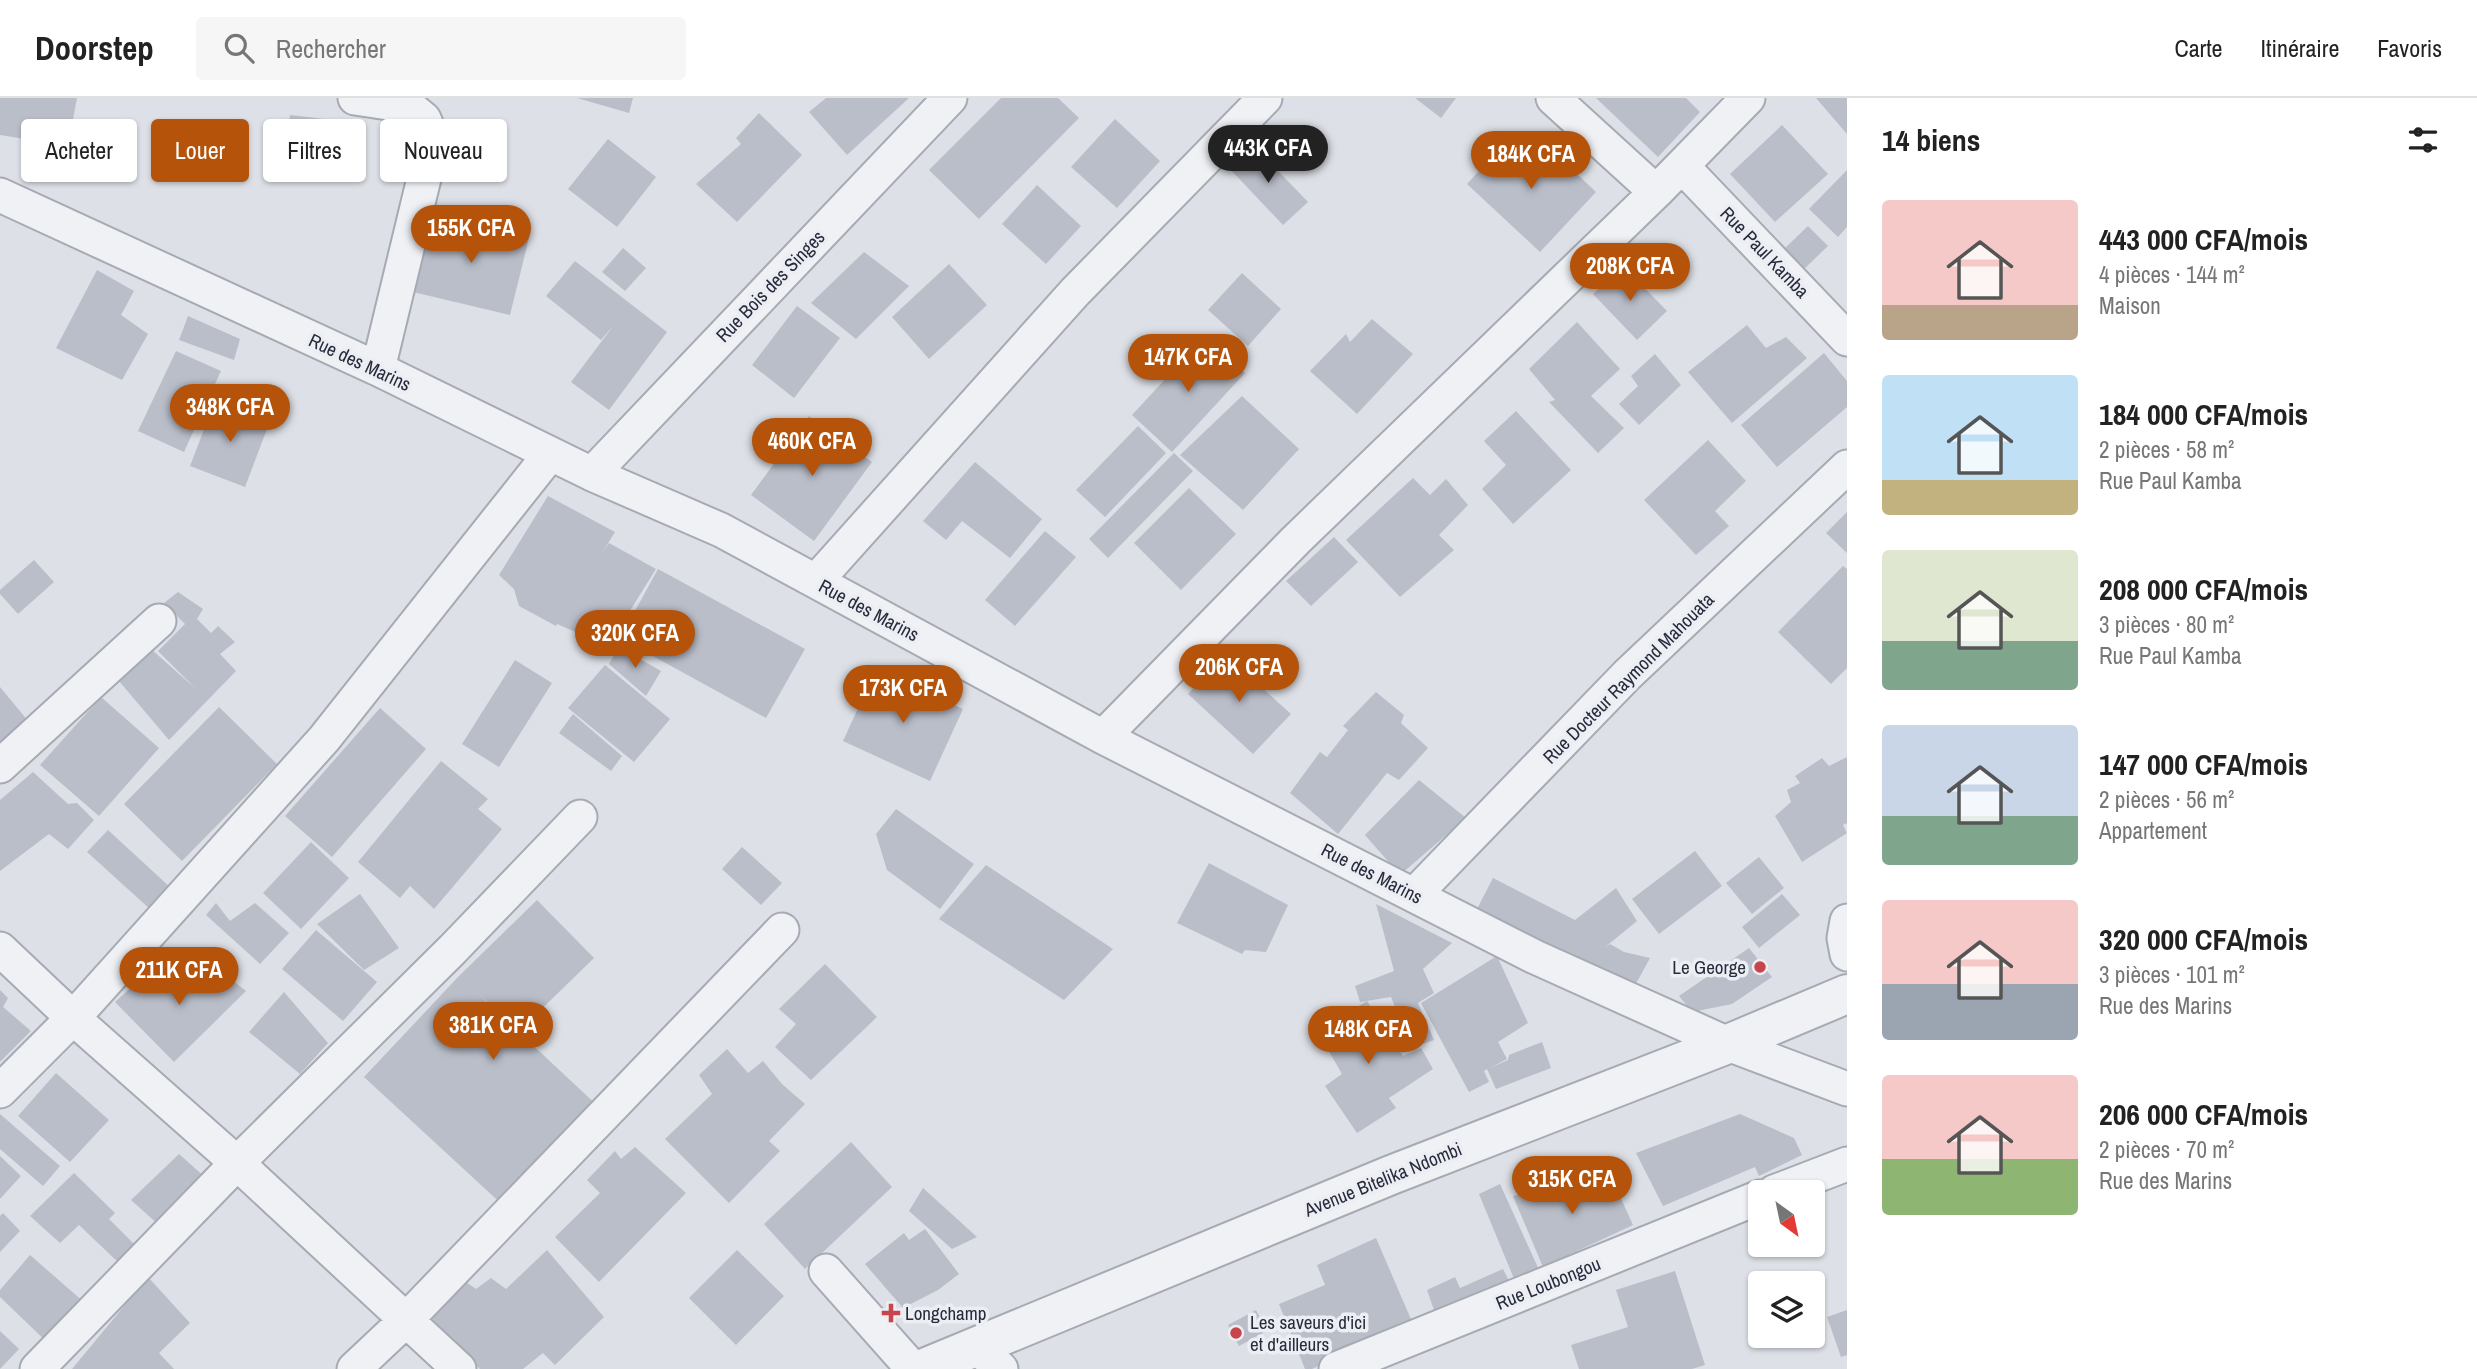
<!DOCTYPE html>
<html lang="fr">
<meta charset="utf-8">
<style>
:root{--surface:#fff;--page:#f6f6f6;--text:#222;--muted:#767676;--line:#e0e0e0;--accent:#b45309}
body{margin:0;font-family:"Archivo Narrow",sans-serif;background:var(--page);color:var(--text);height:100vh;display:flex;flex-direction:column;font-size:26px;white-space:nowrap}
*{box-sizing:border-box;margin:0}
p{font-size:23px;color:var(--muted)}
.icon{flex:none;width:38px;height:38px;fill:none;stroke:currentColor;stroke-width:2;stroke-linecap:round;stroke-linejoin:round}
.map{position:relative;flex:1;overflow:hidden}
.side{display:flex;flex-direction:column;background:var(--surface);width:630px}
.side>*{flex:none}
.guide{position:absolute;left:21px;top:21px;width:665px;height:63px;display:flex;gap:14px}
.needle{width:46px;rotate:147deg}
.tools{position:absolute;left:1748px;top:1082px;display:grid;gap:14px}
.tools a{display:grid;place-items:center;width:77px;height:77px;border-radius:7px;background:var(--surface);box-shadow:0 2px 5px #0004;font-size:35px}
.price{position:absolute;translate:-50% -60px;padding:0 16px;border-radius:24px;background:var(--accent);color:#fff;font-size:23px;line-height:46px;filter:drop-shadow(0 2px 4px #0008)}
.price::after{content:'';position:absolute;left:50%;top:42px;width:21px;height:16px;margin-left:-10px;background:inherit;clip-path:polygon(0 0,100% 0,50% 100%)}
.price.active{background:#222;color:#fff}
ul{padding:0;list-style:none}
li{display:flex;align-items:center;gap:21px;height:175px;padding:0 35px}
li span{display:grid;place-items:center;flex:none;width:196px;height:140px;border-radius:7px;color:#555}
li>.icon{margin-inline-start:auto}
span .icon{width:84px;height:84px;fill:#fffc;stroke-width:1}
li b{font-size:30px}
h2{display:flex;justify-content:space-between;align-items:center;height:84px;padding:0 35px;font-size:30px}
.pill{padding:0 24px;border-radius:7px;background:var(--surface);box-shadow:0 2px 5px #0004;font-size:24px;line-height:63px}
.pill.active{background:var(--accent);color:#fff}
header{display:flex;align-items:center;gap:42px;box-sizing:border-box;height:98px;padding:0 35px;background:var(--surface);border-bottom:2px solid var(--line)}
header strong{font-size:33px}
nav{display:flex;gap:38px;margin-inline-start:auto;font-size:24px}
.search{width:490px;height:63px;background:var(--page);display:flex;align-items:center;gap:18px;box-sizing:border-box;padding:0 24px;border-radius:7px;color:var(--muted);font-size:26px}
main{display:flex;flex:1;min-height:0}
.map>svg:first-child{display:block}
</style>
<header>
<strong>Doorstep</strong>
<div class="search"><svg class="icon" aria-label="search" viewBox="0 0 24 24"><circle cx="10" cy="10" r="6"/><path d="M15 15l6 6"/></svg>Rechercher</div>
<nav><a>Carte</a><a>Itinéraire</a><a>Favoris</a></nav>
</header>
<main>
<div class="map">
<svg width="1847" height="1271" viewBox="0 0 1847 1271">
<rect width="100%" height="100%" fill="#dde0e6"/>
<path fill="#babec9" d="M0,0H77L68,48L0,37Z
M577,0H633L629,15Z
M826,0H909L847,57L809,14Z
M1001,0H1058L1079,20L979,121L929,72Z
M1415,0H1456L1441,20Z
M1596,0H1686L1700,14L1658,59Z
M1816,0H1847V36Z
M759,15L802,57L737,124L696,86L741,46L736,40Z
M290,17L358,25L351,76L324,74V83L283,77Z
M1115,21L1160,63L1117,110L1071,69Z
M1782,27L1828,76L1775,124L1730,76Z
M1515,34L1550,68L1559,59L1596,94L1540,154L1467,86Z
M608,41L656,79L617,129L568,91Z
M1253,47L1308,104L1283,127L1229,70Z
M1847,72V129L1838,139L1809,111Z
M1037,87L1081,128L1046,166L1002,126Z
M432,118L529,140L510,217L413,194Z
M1808,128L1828,148L1803,172L1783,152Z
M623,150L646,170L625,193L602,174Z
M864,154L909,188L856,241L811,205Z
M575,163L667,234L609,312L571,284L614,227L601,242L546,198Z
M949,166L987,207L929,261L892,219Z
M1623,168L1667,213L1637,242L1593,196Z
M97,172L134,193L121,217L148,236L122,282L56,250Z
M1242,175L1281,211L1248,248L1208,212Z
M797,208L840,240L794,300L752,267Z
M188,218L240,241L234,262L179,242Z
M1372,221L1413,256L1357,316L1310,273L1346,236L1350,244Z
M1577,224L1620,271L1591,298L1624,330L1598,355L1549,304L1555,302L1529,271Z
M1747,227L1766,250L1786,239L1807,260L1732,325L1688,274Z
M1205,238L1245,275L1172,354L1132,317Z
M176,253L221,273L184,354L138,333Z
M1824,255L1847,283V309L1777,369L1741,327Z
M1655,256L1681,287L1639,327L1619,306L1638,288L1631,278Z
M1242,298L1299,351L1243,412L1180,357Z
M215,303L270,323L245,389L190,368Z
M1516,313L1571,372L1513,426L1482,391L1506,367L1484,343Z
M809,318L872,364L814,443L751,397Z
M1138,328L1166,355L1105,419L1076,392Z
M1708,342L1746,383L1715,413L1729,428L1696,457L1644,402Z
M1174,355L1193,373L1108,460L1089,441Z
M975,364L1042,421L1010,460L962,423L946,442L923,423Z
M1413,380L1430,397L1446,381L1468,407L1439,437L1454,452L1400,499L1346,442Z
M1189,390L1236,436L1181,492L1134,445Z
M548,398L615,434L602,455L609,445L656,471L608,548L557,526L556,528L519,508L514,491L499,477Z
M1847,414V455L1826,435Z
M1045,433L1076,459L1015,528L985,502Z
M1334,439L1358,464L1311,508L1286,483Z
M34,462L54,484L18,516L0,496V492Z
M1843,468L1847,471V570L1831,586L1778,534Z
M658,471L805,551L766,620L620,540Z
M178,494L203,511L197,521L211,535L218,528L235,544L220,556L236,573L169,642L119,583L151,551L196,591L158,553L185,526L164,505Z
M619,549L661,573L646,598L609,566Z
M1225,556L1291,616L1253,656L1188,596Z
M515,562L552,585L499,669L462,646Z
M605,567L670,621L634,664L568,610Z
M876,571L963,611L930,683L843,643Z
M0,589L29,624L0,651Z
M1376,594L1404,617L1401,625L1428,650L1399,682L1387,675L1338,736L1290,695L1320,654L1327,659L1348,632L1343,628Z
M101,599L159,650L99,718L40,667Z
M219,609L277,666L182,763L124,706Z
M380,610L426,651L332,759L285,718Z
M573,616L622,658L611,673L559,635Z
M1847,659V725L1843,727L1847,735L1802,764L1775,718L1791,704L1787,692L1800,685L1795,678L1822,660L1829,668Z
M441,663L488,701L478,711L502,731L434,811L410,788L400,800L358,764Z
M33,674L68,706L77,705L94,722L68,751L49,736L0,773V702Z
M1419,682L1466,720L1400,777L1365,737Z
M896,711L974,766L940,811L887,772L876,736Z
M108,732L171,790L151,812L87,754Z
M311,744L349,780L301,831L263,795Z
M742,749L782,785L761,807L722,771Z
M1695,753L1722,788L1659,836L1632,801Z
M1759,759L1784,790L1752,816L1726,785Z
M1209,765L1288,807L1266,854L1245,852L1242,856L1177,825Z
M986,767L1113,851L1064,902L939,821Z
M1493,780L1575,822L1616,790L1637,823L1604,850L1610,846L1624,854L1650,860L1632,893L1476,813Z
M360,796L399,850L364,872L317,826Z
M1782,796L1800,817L1759,850L1742,829Z
M537,802L594,860L520,932L477,895L601,1011L507,1111L364,979L459,878Z
M216,805L230,823L255,805L289,835L260,866L206,817Z
M1376,806L1452,845L1423,871L1434,895L1418,905L1434,942L1412,950L1391,899L1360,904L1355,888L1394,873Z
M316,832L377,884L343,923L282,871Z
M1749,850L1772,879L1732,906L1692,914L1679,898Z
M1497,858L1528,925L1498,944L1507,961L1490,970L1508,962L1509,957L1542,944L1551,970L1496,991L1487,971L1484,973L1489,984L1469,994L1421,905Z
M825,866L877,919L811,982L775,949L796,926L779,911Z
M156,867L185,894L213,867L246,893L174,964L115,904Z
M0,892L8,900L3,909L31,933L0,964Z
M284,894L328,945L300,976L249,934Z
M1367,903L1403,958L1421,950L1433,971L1389,1000L1396,1010L1357,1035L1325,988L1342,976L1317,933Z
M727,951L748,975L763,963L782,986L805,1006L769,1043L780,1053L729,1105L665,1041L712,996L699,977Z
M56,975L109,1022L70,1064L18,1018Z
M0,1016L60,1068L43,1088L0,1051Z
M1740,1016L1794,1040L1802,1057L1759,1078L1755,1069L1663,1108L1636,1055Z
M851,1044L892,1089L805,1171L764,1126Z
M635,1049L686,1095L599,1184L555,1139L600,1095L587,1082L615,1053L621,1061Z
M179,1056L207,1081L160,1128L131,1102Z
M0,1058L21,1078L0,1101Z
M1608,1072L1633,1127L1543,1169L1513,1098L1560,1083L1566,1090Z
M74,1075L115,1115L109,1121L139,1151L121,1167L79,1127L60,1145L30,1118Z
M1500,1086L1540,1174L1517,1188L1479,1096Z
M923,1090L977,1139L952,1151L909,1113Z
M3,1115L20,1133L0,1154V1118Z
M925,1131L959,1176L938,1192L903,1210L865,1166L904,1135L909,1142Z
M1376,1140L1413,1226L1312,1271H1305L1279,1206L1325,1187L1317,1167Z
M547,1152L604,1219L555,1267L543,1255L523,1271H480L424,1218L463,1182L476,1191L491,1180L506,1191Z
M737,1152L784,1198L736,1247L689,1200Z
M30,1157L85,1205L49,1246L0,1199V1192Z
M1503,1171L1511,1187L1436,1218L1427,1192L1455,1179L1460,1190Z
M1675,1173L1705,1267L1692,1271H1579L1571,1247L1628,1229L1616,1192Z
M148,1179L190,1225L159,1255L174,1271H72Z
M1256,1212L1267,1233L1239,1248L1228,1227Z
M1847,1212V1257L1841,1259L1827,1219Z
M0,1233L19,1251L0,1271Z"/>
<g fill="none" stroke-linecap="round" stroke-linejoin="round">
<defs>
<path id="minor" d="M355,0L408,8L424,21L433,43L378,271
M1553,0L1656,94
M1682,68L1847,241
M0,97L378,271L592,376L721,432L1103,639L1535,859L1728,946L1847,991
M592,376L950,0
M816,483L1075,194L1265,0
M1103,639L1296,442L1656,94L1748,0
M0,668L159,523
M1414,797L1627,577L1847,369
M1847,823L1844,840L1847,856
M0,851L73,920L237,1065L459,1271
M0,993L73,920L324,641L550,356
M1774,1094L1847,1066
M826,1173L913,1271
M976,1248L1001,1271
M37,1271L237,1065L453,851L580,719
M354,1271L406,1222L782,832
M1336,1271L1760,1099"/>
<path id="tertiary" d="M922,1271L1391,1077L1728,946L1847,896"/>
</defs>
<use href="#minor" stroke="#a6aab3" stroke-width="37"/>
<use href="#tertiary" stroke="#a6aab3" stroke-width="42"/>
<use href="#minor" stroke="#eff1f5" stroke-width="33"/>
<use href="#tertiary" stroke="#eff1f5" stroke-width="38"/>
</g>
<g fill="#c7454b" stroke="#eceef4" stroke-width="2.5">
<circle cx="1760" cy="869" r="7"/>
<path d="M887.5 1204.5h7v7h7v7h-7v7h-7v-7h-7v-7h7z"/>
<circle cx="1236" cy="1235" r="7"/>
</g>
<g text-anchor="middle" dominant-baseline="central" stroke-width="7" stroke-linejoin="round" paint-order="stroke">
<g font-size="19" fill="#272c3c" stroke="#eceef4">
<text transform="translate(1765 154) rotate(46)">Rue Paul Kamba</text>
<text transform="translate(770 188) rotate(-46)">Rue Bois des Singes</text>
<text transform="translate(360 264) rotate(25)">Rue des Marins</text>
<text transform="translate(869 512) rotate(28)">Rue des Marins</text>
<text transform="translate(1628 580) rotate(-45)">Rue Docteur Raymond Mahouata</text>
<text transform="translate(1372 775) rotate(27)">Rue des Marins</text>
<text transform="translate(1383 1081) rotate(-22)">Avenue Bitelika Ndombi</text>
<text transform="translate(1548 1185) rotate(-22)">Rue Loubongou</text>
</g>
<g font-size="19" fill="#272c3c" stroke="#eceef4" text-anchor="start">
<text x="1746" y="869" text-anchor="end">Le George</text>
<text x="905" y="1215">Longchamp</text>
<text x="1250" y="1224">Les saveurs d'ici<tspan x="1250" dy="22">et d'ailleurs</tspan></text>
</g>
</g>
</svg>
<div class="tools">
<a><svg class="needle" viewBox="-14 -14 28 28"><path d="M0-13l5 13h-10z" fill="#e53935"/><path d="M0 13l5-13h-10z" fill="#767676"/></svg></a>
<a><svg class="icon" aria-label="layers" viewBox="0 0 24 24"><path d="M12 4l9 5-9 5-9-5zM3 14l9 5 9-5"/></svg></a>
</div>
<b class="price active" style="left:1268px;top:87px">443K CFA</b>
<b class="price" style="left:1531px;top:93px">184K CFA</b>
<b class="price" style="left:471px;top:167px">155K CFA</b>
<b class="price" style="left:1630px;top:205px">208K CFA</b>
<b class="price" style="left:1188px;top:296px">147K CFA</b>
<b class="price" style="left:230px;top:346px">348K CFA</b>
<b class="price" style="left:812px;top:380px">460K CFA</b>
<b class="price" style="left:635px;top:572px">320K CFA</b>
<b class="price" style="left:1239px;top:606px">206K CFA</b>
<b class="price" style="left:903px;top:627px">173K CFA</b>
<b class="price" style="left:179px;top:909px">211K CFA</b>
<b class="price" style="left:493px;top:964px">381K CFA</b>
<b class="price" style="left:1368px;top:968px">148K CFA</b>
<b class="price" style="left:1572px;top:1118px">315K CFA</b>
<div class="guide">
<a class="pill">Acheter</a>
<a class="pill active">Louer</a>
<a class="pill">Filtres</a>
<a class="pill">Nouveau</a>
</div>
</div>
<section class="side">
<h2>14 biens<svg class="icon" aria-label="filters" viewBox="0 0 24 24"><path d="M4 7h16M4 17h16"/><circle cx="9" cy="7" r="2"/><circle cx="15" cy="17" r="2"/></svg></h2>
<ul>
<li><span style="background:linear-gradient(#f6c9c9 75%,#b9a48a 0)"><svg class="icon" aria-label="home" viewBox="0 0 24 24"><path d="M3 11l9-7 9 7M6 9v11h12V9"/></svg></span><div><b>443 000 CFA/mois</b><p>4 pièces · 144 m²</p><p>Maison</p></div></li>
<li><span style="background:linear-gradient(#bfe0f5 75%,#c2b280 0)"><svg class="icon" aria-label="home" viewBox="0 0 24 24"><path d="M3 11l9-7 9 7M6 9v11h12V9"/></svg></span><div><b>184 000 CFA/mois</b><p>2 pièces · 58 m²</p><p>Rue Paul Kamba</p></div></li>
<li><span style="background:linear-gradient(#dfe7d0 65%,#7fa58c 0)"><svg class="icon" aria-label="home" viewBox="0 0 24 24"><path d="M3 11l9-7 9 7M6 9v11h12V9"/></svg></span><div><b>208 000 CFA/mois</b><p>3 pièces · 80 m²</p><p>Rue Paul Kamba</p></div></li>
<li><span style="background:linear-gradient(#c9d6e8 65%,#7fa58c 0)"><svg class="icon" aria-label="home" viewBox="0 0 24 24"><path d="M3 11l9-7 9 7M6 9v11h12V9"/></svg></span><div><b>147 000 CFA/mois</b><p>2 pièces · 56 m²</p><p>Appartement</p></div></li>
<li><span style="background:linear-gradient(#f6c9c9 60%,#9aa5b1 0)"><svg class="icon" aria-label="home" viewBox="0 0 24 24"><path d="M3 11l9-7 9 7M6 9v11h12V9"/></svg></span><div><b>320 000 CFA/mois</b><p>3 pièces · 101 m²</p><p>Rue des Marins</p></div></li>
<li><span style="background:linear-gradient(#f6c9c9 60%,#8fb573 0)"><svg class="icon" aria-label="home" viewBox="0 0 24 24"><path d="M3 11l9-7 9 7M6 9v11h12V9"/></svg></span><div><b>206 000 CFA/mois</b><p>2 pièces · 70 m²</p><p>Rue des Marins</p></div></li>
</ul>
</section>
</main>
